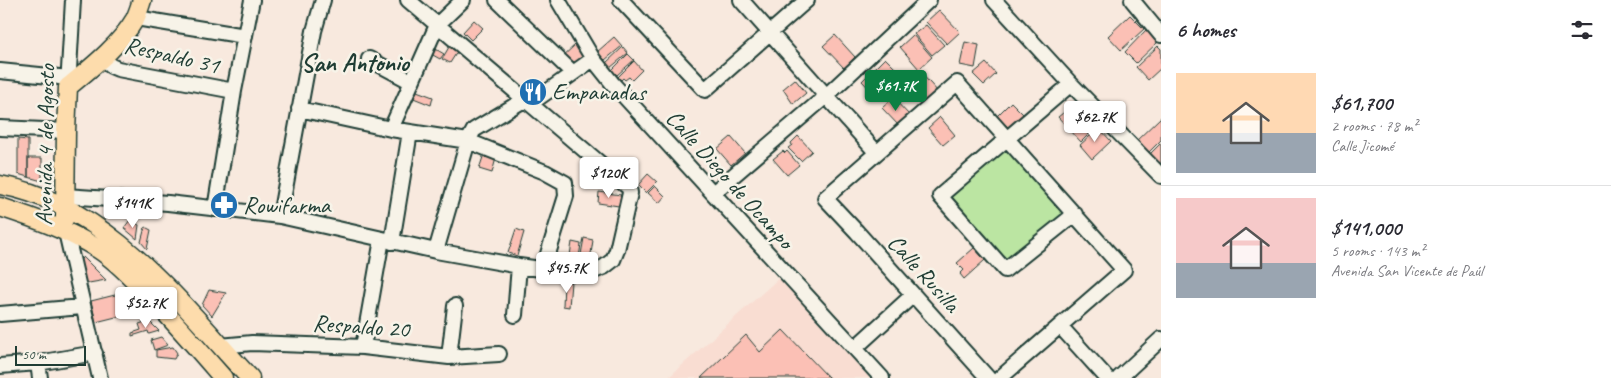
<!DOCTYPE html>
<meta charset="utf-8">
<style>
:root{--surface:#fff;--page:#f2f2f3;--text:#2b2b33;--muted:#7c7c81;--line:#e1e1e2;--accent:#0b8043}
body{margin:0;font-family:Caveat,sans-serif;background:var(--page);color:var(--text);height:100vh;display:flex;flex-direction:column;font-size:19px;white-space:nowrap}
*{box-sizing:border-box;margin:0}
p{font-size:16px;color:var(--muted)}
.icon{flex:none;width:28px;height:28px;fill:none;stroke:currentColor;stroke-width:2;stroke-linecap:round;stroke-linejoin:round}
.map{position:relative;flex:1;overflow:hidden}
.panel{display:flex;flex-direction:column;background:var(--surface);width:450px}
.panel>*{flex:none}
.scale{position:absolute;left:15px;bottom:12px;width:71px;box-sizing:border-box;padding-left:5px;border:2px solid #1f3d34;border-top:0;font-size:14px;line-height:18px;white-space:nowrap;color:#1f3d34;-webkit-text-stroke:4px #f7f3e8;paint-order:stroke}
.price{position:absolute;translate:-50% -42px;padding:0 11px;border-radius:5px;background:#fff;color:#222;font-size:16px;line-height:32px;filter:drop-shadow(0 1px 2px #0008)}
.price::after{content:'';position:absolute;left:50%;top:30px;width:15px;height:11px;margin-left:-8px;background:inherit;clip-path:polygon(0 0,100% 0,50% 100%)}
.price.selected{background:var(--accent);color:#fff}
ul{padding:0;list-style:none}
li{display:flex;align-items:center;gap:15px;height:125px;padding:0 15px}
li+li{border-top:1px solid var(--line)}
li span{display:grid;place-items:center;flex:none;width:140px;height:100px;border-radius:0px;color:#555}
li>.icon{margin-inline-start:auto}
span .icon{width:60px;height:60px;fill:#fffc;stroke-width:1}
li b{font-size:21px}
h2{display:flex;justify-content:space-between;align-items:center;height:60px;padding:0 15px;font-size:21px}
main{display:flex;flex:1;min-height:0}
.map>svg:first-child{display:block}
</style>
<main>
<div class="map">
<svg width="1161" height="378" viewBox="0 0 1161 378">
<rect width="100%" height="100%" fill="#f8e9de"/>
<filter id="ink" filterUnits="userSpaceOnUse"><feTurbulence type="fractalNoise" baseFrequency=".02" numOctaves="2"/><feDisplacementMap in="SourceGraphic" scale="10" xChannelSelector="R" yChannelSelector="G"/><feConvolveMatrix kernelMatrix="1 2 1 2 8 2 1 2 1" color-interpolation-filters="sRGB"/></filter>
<g filter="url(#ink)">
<path fill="#f9ddd2" d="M779,278L870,378H668Z"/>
<path fill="#bbe5a2" stroke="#6d916b" d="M1007,147L1066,211L1006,261L948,195Z"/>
<path fill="#fbc0b5" stroke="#1f3d34" d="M939,10L960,32L947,44L926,22Z
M1130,15L1144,29L1121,50L1108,36Z
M474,20L483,28L471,40L463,32Z
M926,25L944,45L932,55L914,34Z
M1146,30L1158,42L1136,63L1125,52Z
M835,35L855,57L844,68L823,46Z
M913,35L932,57L919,69L900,47Z
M614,37L622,46L605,60L597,52Z
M965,42L979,45L975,68L960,65Z
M575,45L587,57L572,70L561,58Z
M1158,46L1161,49V68L1148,80L1136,67Z
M449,47L457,52L450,63L442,59Z
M623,47L628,53L610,68L606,63Z
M434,48L444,54L440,59L431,54Z
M628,54L634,60L617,75L612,70Z
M885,58L903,76L891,87L873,70Z
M634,61L642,70L632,80L629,77L625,80L623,78L621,80L618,77Z
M986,63L996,74L984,85L973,74Z
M872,71L888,87L877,97L862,81Z
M920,72L939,93L926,105L907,84Z
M795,79L806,93L793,104L783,89Z
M414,90L433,97L431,105L411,97Z
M893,98L910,116L899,126L882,108Z
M1011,102L1024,115L1010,129L997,116Z
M1073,105L1083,116L1068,128L1058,117Z
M940,117L955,135L943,145L928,128Z
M1083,117L1094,129L1081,142L1070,130Z
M1161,117V140L1147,154L1135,142Z
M1099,128L1111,141L1092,159L1080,145Z
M798,136L812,151L801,161L788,148L792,145L791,143Z
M731,137L745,153L731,165L717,149Z
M18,139L28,140V177L18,174Z
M1161,143V165L1150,154Z
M783,151L785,153L787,151L799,165L787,175L773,159Z
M484,154L496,158L492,173L479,169Z
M28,158H42V181L28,177Z
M648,174L657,182L646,193L638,185Z
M655,186L665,196L659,203L648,193Z
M599,192L621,195L619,206L598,203Z
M130,220L139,225L137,239L124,228Z
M145,227L151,230L147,249L141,242Z
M516,229L524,232L517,256L508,253Z
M584,238L593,240L590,261L580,260Z
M572,242L581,244L578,264L569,262Z
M974,248L985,260L964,279L960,274L964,270L957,263Z
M83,257L106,280L83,284L79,261Z
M564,282H571L569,307L563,306Z
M209,290L226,293L212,316L202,305Z
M123,293L140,311L96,322L91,301Z
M149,321L159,331L149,334L148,331L132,336V333L141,330L139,324Z
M783,330L829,378H701L746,335L760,352Z
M161,337L168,345L154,350L151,340Z
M173,347L177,353L174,359L156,357V350Z"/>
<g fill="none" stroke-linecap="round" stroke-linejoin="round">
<defs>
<path id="minor" d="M497,0L573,73
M558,0L593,59L613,84L882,378
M621,0L705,90L807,0
M741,0L876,152
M994,0L1071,84L1161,176
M1132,0L1161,35
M136,18L245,36
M102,58L111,66L118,69L234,91
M369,59L412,82
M0,71L69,78
M1071,84L940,196L1005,270L1075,214
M68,87L73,0
M299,109L391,129L468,141L545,172L565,183L566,196L543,270
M0,128L66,131
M391,129L437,25L463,0
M713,193L826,96L929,0
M65,196L168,203L280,216L436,251L519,266L570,273H589L604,267L613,260L617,250L630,193L629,188L408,0
M215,209L234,91L252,0
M280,216L314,31L323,0
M66,232L100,378
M392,242L410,132
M436,251L468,141L474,130L524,100L537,99L593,59
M0,314L82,307
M515,315L519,266
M1060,326L1107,378
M220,346L252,343L363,347L449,357L499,354
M363,347L382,239
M855,348L913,295
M449,357L455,306
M38,363L40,378
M0,366L38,363L95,353
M988,378L857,232L825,198L957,83L1124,270L1000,378
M1119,378L1161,339"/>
<path id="major" d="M0,185C106,203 181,304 250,378
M0,207C34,218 68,230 98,249C117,261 131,277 146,292C173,320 198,349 223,378
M65,218L66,131L68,87C92,67 119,46 135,19C138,13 140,6 142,0"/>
</defs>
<use href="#minor" stroke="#1f3d34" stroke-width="18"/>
<use href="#major" stroke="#1f3d34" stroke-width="21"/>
<use href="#minor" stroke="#f7f3e8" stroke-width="14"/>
<use href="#major" stroke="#fddcac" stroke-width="18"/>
</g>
</g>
<defs>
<symbol id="restaurant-disc" viewBox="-11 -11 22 22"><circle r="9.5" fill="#1f6fb2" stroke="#f7f3e8"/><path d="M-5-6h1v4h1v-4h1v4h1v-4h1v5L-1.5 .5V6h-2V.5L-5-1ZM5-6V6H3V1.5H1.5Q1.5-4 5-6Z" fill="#fff"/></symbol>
<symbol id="pharmacy-disc" viewBox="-11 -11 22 22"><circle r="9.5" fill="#1f6fb2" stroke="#f7f3e8"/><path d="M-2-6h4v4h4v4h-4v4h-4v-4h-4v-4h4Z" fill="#fff"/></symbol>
</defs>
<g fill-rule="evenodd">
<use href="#restaurant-disc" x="517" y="76" width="32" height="32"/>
<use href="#pharmacy-disc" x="208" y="189" width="32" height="32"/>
</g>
<g text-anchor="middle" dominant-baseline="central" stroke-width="5" stroke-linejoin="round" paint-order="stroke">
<g font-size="24" fill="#1f3d34" stroke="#f7f3e8">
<text transform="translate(172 55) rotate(13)">Respaldo 31</text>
<text transform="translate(45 145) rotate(-89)">Avenida 4 de Agosto</text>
<text transform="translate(730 179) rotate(48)">Calle Diego de Ocampo</text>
<text transform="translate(924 273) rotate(48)">Calle Rusilla</text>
<text transform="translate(361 326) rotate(4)">Respaldo 20</text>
</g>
<g font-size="24" fill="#1f3d34" stroke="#f7f3e8" text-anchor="start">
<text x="552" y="92">Empanadas</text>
<text x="243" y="205">Rowifarma</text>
</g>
<g font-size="25" font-weight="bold" fill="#1f3d34" stroke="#f7f3e8">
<text x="355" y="63">San Antonio</text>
</g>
</g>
</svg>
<div class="scale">50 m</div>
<b class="price selected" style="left:896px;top:112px">$61.7K</b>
<b class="price" style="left:1095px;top:143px">$62.7K</b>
<b class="price" style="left:609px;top:199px">$120K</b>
<b class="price" style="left:133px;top:229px">$141K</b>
<b class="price" style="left:567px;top:294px">$45.7K</b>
<b class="price" style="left:146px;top:329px">$52.7K</b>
</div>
<section class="panel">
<h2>6 homes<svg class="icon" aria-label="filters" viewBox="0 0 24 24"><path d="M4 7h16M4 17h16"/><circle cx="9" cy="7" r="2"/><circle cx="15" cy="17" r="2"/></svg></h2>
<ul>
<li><span style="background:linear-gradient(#ffd9b3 60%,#9aa5b1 0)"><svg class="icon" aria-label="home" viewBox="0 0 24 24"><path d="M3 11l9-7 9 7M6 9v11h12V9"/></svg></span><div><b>$61,700</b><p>2 rooms · 78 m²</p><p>Calle Jicomé</p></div></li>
<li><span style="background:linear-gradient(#f6c9c9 65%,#9aa5b1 0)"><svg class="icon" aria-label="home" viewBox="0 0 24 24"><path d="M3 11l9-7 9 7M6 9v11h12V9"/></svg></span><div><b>$141,000</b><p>5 rooms · 143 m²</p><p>Avenida San Vicente de Paúl</p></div></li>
</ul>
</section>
</main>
